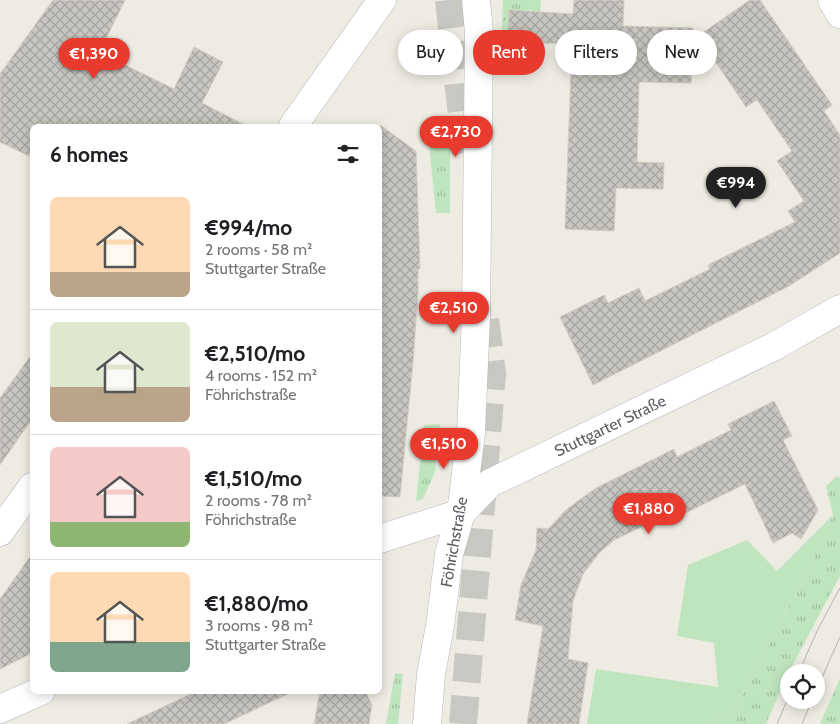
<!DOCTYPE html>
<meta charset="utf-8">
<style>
:root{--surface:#fff;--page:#f6f6f6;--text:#202124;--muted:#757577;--line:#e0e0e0;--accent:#e83b2e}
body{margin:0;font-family:Cabin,sans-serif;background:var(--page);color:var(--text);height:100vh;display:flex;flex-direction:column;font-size:19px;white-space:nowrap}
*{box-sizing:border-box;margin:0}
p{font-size:16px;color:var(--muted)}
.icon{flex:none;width:28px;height:28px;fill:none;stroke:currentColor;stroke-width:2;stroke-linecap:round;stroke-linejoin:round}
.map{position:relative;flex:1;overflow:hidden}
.drawer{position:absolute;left:30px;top:124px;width:352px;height:570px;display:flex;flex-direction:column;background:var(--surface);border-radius:8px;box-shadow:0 2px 12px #0003}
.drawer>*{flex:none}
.banner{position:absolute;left:398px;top:30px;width:368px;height:45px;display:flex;gap:10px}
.buttons{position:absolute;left:780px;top:664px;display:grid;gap:10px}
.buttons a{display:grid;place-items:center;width:45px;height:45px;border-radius:50%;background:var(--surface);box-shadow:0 2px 12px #0003;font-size:25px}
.price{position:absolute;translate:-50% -42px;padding:0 11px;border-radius:18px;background:var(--accent);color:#fff;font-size:16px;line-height:32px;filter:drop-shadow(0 1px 2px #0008)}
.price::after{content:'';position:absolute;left:50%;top:30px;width:15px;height:11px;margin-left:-8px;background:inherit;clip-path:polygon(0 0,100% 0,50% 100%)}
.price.current{background:#222;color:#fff}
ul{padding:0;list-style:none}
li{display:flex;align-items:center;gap:15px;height:125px;padding:0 20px}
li+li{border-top:1px solid var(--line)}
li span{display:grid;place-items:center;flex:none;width:140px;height:100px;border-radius:8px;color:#555}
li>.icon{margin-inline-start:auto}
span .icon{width:60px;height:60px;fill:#fffc;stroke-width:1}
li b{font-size:21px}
h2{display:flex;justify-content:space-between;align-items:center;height:60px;padding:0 20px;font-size:21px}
.tag{padding:0 18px;border-radius:22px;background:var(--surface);box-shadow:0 2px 12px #0003;font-size:18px;line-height:45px}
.tag.current{background:var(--accent);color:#fff}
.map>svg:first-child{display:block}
</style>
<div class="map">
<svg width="840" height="724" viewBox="0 0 840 724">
<defs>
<pattern id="grass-tufts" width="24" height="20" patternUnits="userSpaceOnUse" patternTransform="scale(1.25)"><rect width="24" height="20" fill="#bfe5bf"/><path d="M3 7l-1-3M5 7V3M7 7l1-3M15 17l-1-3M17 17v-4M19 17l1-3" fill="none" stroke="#9ebd9f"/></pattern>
<pattern id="building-cross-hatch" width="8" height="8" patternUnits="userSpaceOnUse" patternTransform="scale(1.25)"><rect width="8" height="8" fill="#c8c6c0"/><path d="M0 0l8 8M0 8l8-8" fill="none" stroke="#a5a4a0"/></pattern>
</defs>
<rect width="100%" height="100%" fill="#edebe2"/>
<path fill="url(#grass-tufts)" d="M503,0H541L538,37L521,52L501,47Z
M450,140V213H436L429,144Z
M440,424L435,472L423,499L416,501L424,425Z
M837,476L840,478V576L789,672L766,724H717L719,714L731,716L807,573L833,515L826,486Z
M395,673L403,674L398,724H386Z
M840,678V724H820Z"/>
<path fill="#bfe5bf" d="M833,515L807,573L731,716L719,714L717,724H587L596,669L718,687L714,643L677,636L688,565L747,540L777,571Z"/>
<path fill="url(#building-cross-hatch)" stroke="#d2cdc1" d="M53,0H125L101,49L115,56L113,59L174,89L194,47L223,62L202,103L247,126H32V149L29,156L0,142V74Z
M574,0H624L623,26L693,28L691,83L639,82L637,162L664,163L663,189L616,188L614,231L565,229L572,44L507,42L509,10L573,14Z
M750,0H760L832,105L824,111L840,135V253L789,286L593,385L560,317L604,295L608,303L639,288L645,301L710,269L708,265L795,222L788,211L804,201L777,161L792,151L757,100L746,107L698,36Z
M380,125L416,151L420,269H418V293L413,362L400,497L380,496Z
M32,354V419L0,465V398Z
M774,401L792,436L783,440L818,510L801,539L792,533L773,543L745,484L675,518L673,512L614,540L600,552L583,574L573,601L568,659L588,663L579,724H527L543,626L515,620L521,585L536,550L537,528L548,529L567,509L596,488L674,449L677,457L731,430L728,424Z
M32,554V653L0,669V599Z
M197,691H294L224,724H127Z
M320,691H365L372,705L369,724H314Z"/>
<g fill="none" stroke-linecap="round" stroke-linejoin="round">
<path stroke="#c8c8c2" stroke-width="28" stroke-dasharray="28 14" stroke-linecap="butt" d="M449,0L468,167
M463,724L492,374L484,310"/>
<defs>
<path id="minor" d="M832,0L840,14
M293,126L382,0
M461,513L471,433L476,316L479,32L476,0
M0,532L32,487"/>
<path id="tertiary" d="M380,539L461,513
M0,709L41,691"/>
<g id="secondary">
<path id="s1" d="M427,724L431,674L440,626L449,554L461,513L490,483L773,347L840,309"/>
</g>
</defs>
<use href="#minor" stroke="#b5b8bd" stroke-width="29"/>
<use href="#tertiary" stroke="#b5b8bd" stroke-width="29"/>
<use href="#secondary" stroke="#b6b9bf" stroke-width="29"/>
<use href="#minor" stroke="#fff" stroke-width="28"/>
<use href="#tertiary" stroke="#fff" stroke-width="28"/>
<use href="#secondary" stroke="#fff" stroke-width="28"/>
<path stroke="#b3b4b4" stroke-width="1" d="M799,672L818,629L840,588
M816,691L840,637
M777,724L789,696
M802,724L812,700"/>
</g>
<g text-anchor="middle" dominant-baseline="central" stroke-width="4.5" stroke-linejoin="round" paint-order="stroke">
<g font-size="16" fill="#5b5f63" stroke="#fff">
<text stroke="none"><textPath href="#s1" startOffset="389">Stuttgarter Straße</textPath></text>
<text transform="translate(454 542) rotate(-80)">Föhrichstraße</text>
</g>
</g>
</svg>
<div class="buttons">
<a><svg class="icon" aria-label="locate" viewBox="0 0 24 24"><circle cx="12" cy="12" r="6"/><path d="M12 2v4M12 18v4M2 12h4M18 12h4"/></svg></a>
</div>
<b class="price" style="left:94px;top:80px">€1,390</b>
<b class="price" style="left:456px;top:158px">€2,730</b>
<b class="price current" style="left:736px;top:209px">€994</b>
<b class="price" style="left:454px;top:334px">€2,510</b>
<b class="price" style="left:444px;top:470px">€1,510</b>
<b class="price" style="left:649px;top:535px">€1,880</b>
<div class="banner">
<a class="tag">Buy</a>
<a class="tag current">Rent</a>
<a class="tag">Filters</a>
<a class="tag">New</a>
</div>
<section class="drawer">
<h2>6 homes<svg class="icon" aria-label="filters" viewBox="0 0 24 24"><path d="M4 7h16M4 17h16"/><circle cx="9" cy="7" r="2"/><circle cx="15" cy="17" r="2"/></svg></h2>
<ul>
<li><span style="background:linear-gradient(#ffd9b3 75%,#b9a48a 0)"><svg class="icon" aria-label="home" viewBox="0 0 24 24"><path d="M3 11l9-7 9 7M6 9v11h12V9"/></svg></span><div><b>€994/mo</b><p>2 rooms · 58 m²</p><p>Stuttgarter Straße</p></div></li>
<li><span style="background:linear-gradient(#dfe7d0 65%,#b9a48a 0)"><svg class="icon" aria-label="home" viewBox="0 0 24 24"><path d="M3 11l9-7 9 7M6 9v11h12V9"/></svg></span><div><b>€2,510/mo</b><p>4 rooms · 152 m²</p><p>Föhrichstraße</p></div></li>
<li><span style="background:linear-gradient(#f6c9c9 75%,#8fb573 0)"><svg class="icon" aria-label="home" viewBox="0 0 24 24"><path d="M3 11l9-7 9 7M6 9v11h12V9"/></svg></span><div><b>€1,510/mo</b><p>2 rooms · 78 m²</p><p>Föhrichstraße</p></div></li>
<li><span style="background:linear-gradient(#ffd9b3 70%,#7fa58c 0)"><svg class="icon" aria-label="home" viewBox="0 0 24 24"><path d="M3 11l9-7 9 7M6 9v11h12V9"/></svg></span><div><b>€1,880/mo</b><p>3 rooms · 98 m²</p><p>Stuttgarter Straße</p></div></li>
</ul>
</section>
</div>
